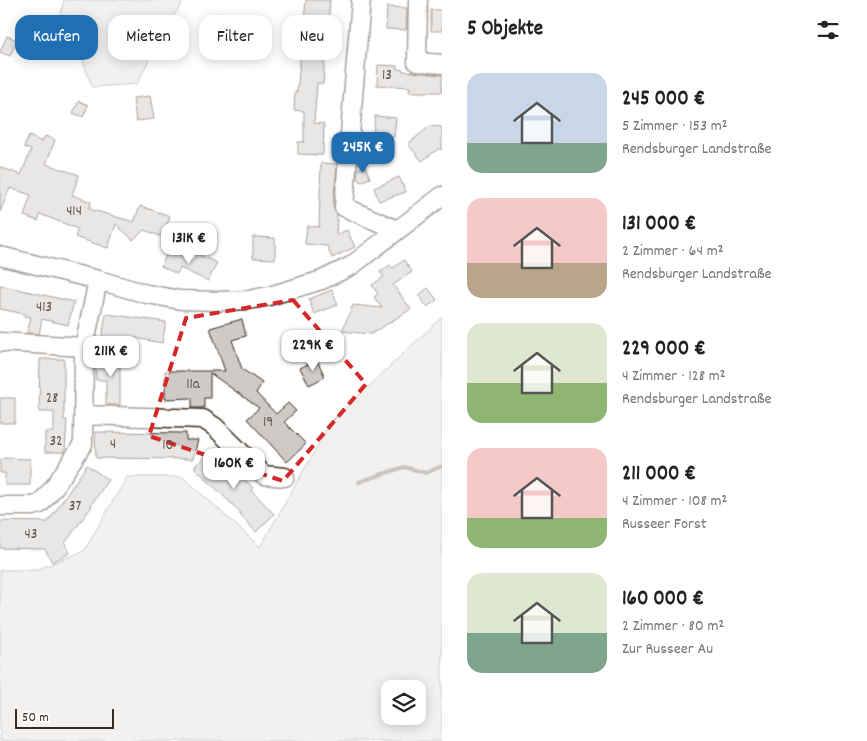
<!DOCTYPE html>
<html lang="de">
<meta charset="utf-8">
<style>
:root{--surface:#fff;--page:#f6f6f6;--text:#222;--muted:#767676;--accent:#1f6fb2}
body{margin:0;font-family:Dekko,sans-serif;background:var(--page);color:var(--text);height:100vh;display:flex;flex-direction:column;font-size:19px;white-space:nowrap}
*{box-sizing:border-box;margin:0}
p{font-size:16px;color:var(--muted)}
.icon{flex:none;width:28px;height:28px;fill:none;stroke:currentColor;stroke-width:2;stroke-linecap:round;stroke-linejoin:round}
.map{position:relative;flex:1;overflow:hidden}
.side{display:flex;flex-direction:column;background:var(--surface);width:425px}
.side>*{flex:none}
.top-card{position:absolute;left:15px;top:15px;width:351px;height:45px;display:flex;gap:10px}
.fabs{position:absolute;left:381px;top:680px;display:grid;gap:10px}
.fabs a{display:grid;place-items:center;width:45px;height:45px;border-radius:10px;background:var(--surface);box-shadow:0 2px 12px #0003;font-size:25px}
.scale{position:absolute;left:15px;bottom:12px;width:99px;box-sizing:border-box;padding-left:5px;border:2px solid #3b2a1e;border-top:0;font-size:14px;line-height:18px;white-space:nowrap;color:#3b2a1e;-webkit-text-stroke:4px #fff;paint-order:stroke}
.price{position:absolute;translate:-50% -42px;padding:0 11px;border-radius:10px;background:#fff;color:#222;font-size:16px;line-height:32px;filter:drop-shadow(0 1px 2px #0008)}
.price::after{content:'';position:absolute;left:50%;top:30px;width:15px;height:11px;margin-left:-8px;background:inherit;clip-path:polygon(0 0,100% 0,50% 100%)}
.price.selected{background:var(--accent);color:#fff}
ul{padding:0;list-style:none}
li{display:flex;align-items:center;gap:15px;height:125px;padding:0 25px}
li span{display:grid;place-items:center;flex:none;width:140px;height:100px;border-radius:15px;color:#555}
li>.icon{margin-inline-start:auto}
span .icon{width:60px;height:60px;fill:#fffc;stroke-width:1}
li b{font-size:21px}
h2{display:flex;justify-content:space-between;align-items:center;height:60px;padding:0 25px;font-size:21px}
.tag{padding:0 18px;border-radius:15px;background:var(--surface);box-shadow:0 2px 12px #0003;font-size:18px;line-height:45px}
.tag.selected{background:var(--accent);color:#fff}
main{display:flex;flex:1;min-height:0}
.map>svg:first-child{display:block}
</style>
<main>
<div class="map">
<svg width="442" height="741" viewBox="0 0 442 741">
<rect width="100%" height="100%" fill="#fff"/>
<filter id="ink" filterUnits="userSpaceOnUse"><feTurbulence type="fractalNoise" baseFrequency=".02" numOctaves="2"/><feDisplacementMap in="SourceGraphic" scale="10" xChannelSelector="R" yChannelSelector="G"/><feConvolveMatrix kernelMatrix="1 2 1 2 8 2 1 2 1" color-interpolation-filters="sRGB"/></filter>
<g filter="url(#ink)">
<path fill="#e2e0de" stroke="#8e857e" fill-rule="evenodd" d="M64,0H184L159,39L137,84L92,87L80,52L58,23Z
M442,317V741H0V570H36L84,551L127,477H183L260,547L332,421ZM390,689H418V716H390Z"/>
<g fill="none" stroke-linecap="round" stroke-linejoin="round">
<path stroke="#887e77" stroke-width="4" d="M359,482L404,467L426,473L442,466"/>
</g>
<path fill="#cfcac7" stroke="#3b2a1e" d="M306,0H330L327,40H330L328,56L325,55L323,84L317,83L314,123L324,124L323,155L298,154V142H304V111L294,110L295,92H297Z
M387,7L407,8L406,30L386,29Z
M431,10H442V31H431Z
M33,16L46,21L42,31L29,26Z
M7,36L17,40L10,56L0,52Z
M378,65L397,66V69L403,70V71L442,75V92H409L410,87L377,85Z
M150,96L154,119L136,121L133,98Z
M79,101L88,105L83,117L73,113Z
M375,116L396,118L394,137L373,135Z
M430,126L442,127V149H438L422,161L408,144Z
M29,136L42,142L45,136L55,140L46,164L79,175L72,195L91,202L89,209L134,222L140,206L170,216L163,237L144,230L133,240L116,224L108,248L75,237L78,229L40,214L38,221L24,216L31,195L10,188L0,212V167L21,175L31,150L24,147Z
M321,163L337,164L333,206L335,212L337,215L336,235L347,230L355,247L332,258L327,246L305,244L307,226L319,227Z
M365,166L370,178L360,182L357,176L358,169Z
M399,177L406,192L379,201L374,188Z
M253,237L275,238V259L253,258Z
M169,249L194,261L197,254L217,263L208,281L180,268L177,274L161,266Z
M404,260L412,272L393,285L411,309L371,334L342,331L353,305L382,308L374,297L378,294L372,285L384,277L380,272L390,265L393,268Z
M0,285L74,302L68,325L42,319L39,334L27,333L31,317L24,316L25,314L0,309Z
M428,288L437,300L427,307L419,295Z
M332,290L338,305L314,314L309,299Z
M106,314L166,322L162,343L130,337L129,343L102,338Z
M242,319L246,336L232,340L242,369L262,383L256,393L276,414L288,403L296,411L284,422L306,444L287,462L247,419L259,408L210,373V398H204V408H192V398L165,399V371H225L210,328Z
M115,345H120V405H106V380H96L95,366H111Z
M40,359H64V420H67L65,452H45V432H54V412H39Z
M317,360L325,377L309,385L300,368Z
M0,398H15V423H0Z
M95,432L186,433V440H198L193,459L96,458Z
M213,449L253,488L251,490L274,514L256,532L240,515L241,513L194,467Z
M5,458L30,459V485H5V473H0V460Z
M87,465L108,480L91,505L92,506L65,543L70,553L52,562L45,549L0,548V521L48,522Z"/>
<g fill="none" stroke-linecap="round" stroke-linejoin="round">
<defs>
<path id="minor" d="M361,0L344,207L397,230
M418,0L417,62L442,64
M0,256L98,280L147,294L181,300L218,301L248,300L269,296L322,280L351,266L442,196
M0,342L84,347
M85,415L203,419L215,427L264,475L285,477
M0,506H33L40,504L55,486L83,444L84,347L98,280"/>
</defs>
<use href="#minor" stroke="#3b2a1e" stroke-width="21"/>
<use href="#minor" stroke="#fff" stroke-width="18"/>
</g>
</g>
<path d="M0 0H442V741H0ZM293,300L366,384L283,481L149,436L186,318Z" fill="#fff" fill-opacity=".55" fill-rule="evenodd"/>
<path fill="none" stroke="#d62828" stroke-width="4" stroke-dasharray="10 6" stroke-linejoin="round" d="M293,300L366,384L283,481L149,436L186,318Z"/>
<g text-anchor="middle" dominant-baseline="central" stroke-width="5" stroke-linejoin="round" paint-order="stroke">
<g font-size="15" fill="#605248">
<text x="387" y="76">13</text>
<text x="74" y="212">414</text>
<text x="44" y="308">413</text>
<text x="193" y="385">11a</text>
<text x="52" y="399">28</text>
<text x="268" y="423">19</text>
<text x="56" y="442">32</text>
<text x="113" y="445">4</text>
<text x="168" y="446">10</text>
<text x="75" y="507">37</text>
<text x="31" y="535">43</text>
</g>
</g>
</svg>
<div class="fabs">
<a><svg class="icon" aria-label="layers" viewBox="0 0 24 24"><path d="M12 4l9 5-9 5-9-5zM3 14l9 5 9-5"/></svg></a>
</div>
<div class="scale">50 m</div>
<b class="price selected" style="left:363px;top:174px">245K €</b>
<b class="price" style="left:189px;top:265px">131K €</b>
<b class="price" style="left:313px;top:372px">229K €</b>
<b class="price" style="left:111px;top:378px">211K €</b>
<b class="price" style="left:234px;top:490px">160K €</b>
<div class="top-card">
<a class="tag selected">Kaufen</a>
<a class="tag">Mieten</a>
<a class="tag">Filter</a>
<a class="tag">Neu</a>
</div>
</div>
<section class="side">
<h2>5 Objekte<svg class="icon" aria-label="filters" viewBox="0 0 24 24"><path d="M4 7h16M4 17h16"/><circle cx="9" cy="7" r="2"/><circle cx="15" cy="17" r="2"/></svg></h2>
<ul>
<li><span style="background:linear-gradient(#c9d6e8 70%,#7fa58c 0)"><svg class="icon" aria-label="home" viewBox="0 0 24 24"><path d="M3 11l9-7 9 7M6 9v11h12V9"/></svg></span><div><b>245 000 €</b><p>5 Zimmer · 153 m²</p><p>Rendsburger Landstraße</p></div></li>
<li><span style="background:linear-gradient(#f6c9c9 65%,#b9a48a 0)"><svg class="icon" aria-label="home" viewBox="0 0 24 24"><path d="M3 11l9-7 9 7M6 9v11h12V9"/></svg></span><div><b>131 000 €</b><p>2 Zimmer · 64 m²</p><p>Rendsburger Landstraße</p></div></li>
<li><span style="background:linear-gradient(#dfe7d0 60%,#8fb573 0)"><svg class="icon" aria-label="home" viewBox="0 0 24 24"><path d="M3 11l9-7 9 7M6 9v11h12V9"/></svg></span><div><b>229 000 €</b><p>4 Zimmer · 128 m²</p><p>Rendsburger Landstraße</p></div></li>
<li><span style="background:linear-gradient(#f6c9c9 70%,#8fb573 0)"><svg class="icon" aria-label="home" viewBox="0 0 24 24"><path d="M3 11l9-7 9 7M6 9v11h12V9"/></svg></span><div><b>211 000 €</b><p>4 Zimmer · 108 m²</p><p>Russeer Forst</p></div></li>
<li><span style="background:linear-gradient(#dfe7d0 60%,#7fa58c 0)"><svg class="icon" aria-label="home" viewBox="0 0 24 24"><path d="M3 11l9-7 9 7M6 9v11h12V9"/></svg></span><div><b>160 000 €</b><p>2 Zimmer · 80 m²</p><p>Zur Russeer Au</p></div></li>
</ul>
</section>
</main>
